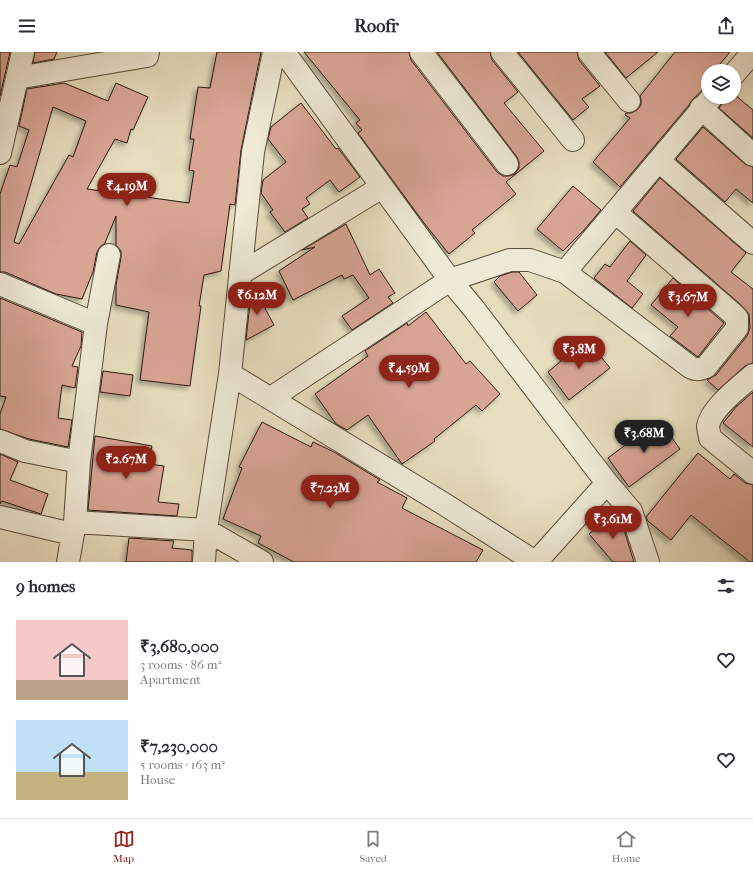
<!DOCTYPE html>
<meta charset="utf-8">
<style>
:root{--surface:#fff;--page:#f7f7f7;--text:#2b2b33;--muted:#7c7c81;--line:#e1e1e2;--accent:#8f2418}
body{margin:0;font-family:"IM FELL French Canon",serif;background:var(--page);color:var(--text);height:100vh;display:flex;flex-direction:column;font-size:15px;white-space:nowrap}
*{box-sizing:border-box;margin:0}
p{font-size:13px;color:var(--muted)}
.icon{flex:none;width:22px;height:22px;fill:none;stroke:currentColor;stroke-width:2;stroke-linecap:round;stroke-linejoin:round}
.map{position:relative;height:510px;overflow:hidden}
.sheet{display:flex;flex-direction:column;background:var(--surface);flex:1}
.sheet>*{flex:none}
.tools{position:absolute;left:701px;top:12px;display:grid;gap:8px}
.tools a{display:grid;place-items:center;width:40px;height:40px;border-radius:50%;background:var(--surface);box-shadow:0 1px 3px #0004;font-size:20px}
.price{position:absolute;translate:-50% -34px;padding:0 9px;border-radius:14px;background:var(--accent);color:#fff;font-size:13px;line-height:26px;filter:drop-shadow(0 1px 2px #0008)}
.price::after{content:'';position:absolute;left:50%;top:24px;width:12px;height:9px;margin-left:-6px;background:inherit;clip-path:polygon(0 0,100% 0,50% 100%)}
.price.on{background:#222;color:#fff}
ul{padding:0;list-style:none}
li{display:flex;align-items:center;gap:12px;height:100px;padding:0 16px}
li span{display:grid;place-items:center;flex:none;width:112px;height:80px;border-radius:0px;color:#555}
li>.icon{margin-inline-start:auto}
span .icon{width:48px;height:48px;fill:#fffc;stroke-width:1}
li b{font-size:17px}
h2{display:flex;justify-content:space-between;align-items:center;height:48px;padding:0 16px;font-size:17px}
header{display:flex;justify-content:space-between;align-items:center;height:52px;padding:0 16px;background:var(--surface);font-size:18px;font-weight:700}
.tab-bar{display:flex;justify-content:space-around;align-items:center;height:56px;border-top:1px solid var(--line);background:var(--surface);font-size:11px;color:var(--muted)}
.tab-bar a{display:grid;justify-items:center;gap:2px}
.tab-bar .on{color:var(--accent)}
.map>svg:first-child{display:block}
</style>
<header><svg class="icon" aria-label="menu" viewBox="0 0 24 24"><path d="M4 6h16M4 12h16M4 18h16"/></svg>Roofr<svg class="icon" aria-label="share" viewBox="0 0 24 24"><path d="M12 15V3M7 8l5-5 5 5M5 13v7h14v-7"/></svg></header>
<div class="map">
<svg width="753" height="510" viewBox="0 0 753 510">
<defs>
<filter id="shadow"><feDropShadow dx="-3.5" dy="3.5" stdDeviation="2" flood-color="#0004"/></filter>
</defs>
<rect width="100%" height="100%" fill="#e7debf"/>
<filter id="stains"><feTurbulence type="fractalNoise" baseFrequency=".005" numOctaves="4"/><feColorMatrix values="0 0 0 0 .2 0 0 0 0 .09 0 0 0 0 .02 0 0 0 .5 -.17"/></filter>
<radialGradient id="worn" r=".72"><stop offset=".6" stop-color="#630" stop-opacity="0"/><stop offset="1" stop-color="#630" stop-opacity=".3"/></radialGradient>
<path fill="#d8a595" stroke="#29180f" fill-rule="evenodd" filter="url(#shadow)" d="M0,0H10L0,44Z
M35,0H57L54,7L33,11Z
M217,0H261L241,98L235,153L230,152L221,219L204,223L199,254H201L190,334L140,328L149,260L116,253V233L121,205V199L116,193V164L105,191L100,195L97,200L93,220L82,247L56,242L5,220H0V142L10,113L17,115L29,78L19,74L27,37L64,31L108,49L116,31L148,45L133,78L131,77L127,91L115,87L87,137L189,151L194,119L189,118L194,87H190L198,35L210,36ZM53,55L86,69L73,105L69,103L19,192L14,190Z
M304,0H409L411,8L497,120L503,124H509L515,122L519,116V110L517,105L437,0H490L492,8L518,40L504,51L544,99L506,130L516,142L472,178L475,181L449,202L424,171L358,81L362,78L356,71L360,68Z
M518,0H577L579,8L600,34L582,47L589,55L573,68Z
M605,0H658L626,26Z
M675,0H730L714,19H708V33L692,48L689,53L620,135L593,110L630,66L625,63L626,61H631L637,58L641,53V47L640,44Z
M734,42L753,58V86L719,56L724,48V45H734Z
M301,51L336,97L338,96L360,125L339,140L330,128L306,146L310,152L302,157L308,166L285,180L270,160L273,158L261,141L263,128L286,110L268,87L271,75Z
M703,75L745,112L753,115V151L736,137L725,150L676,107Z
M660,126L746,201L731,220L753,237V311L745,314L718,338L707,328L716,323L747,284L750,276L749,262L740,252L633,159Z
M573,134L601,158L584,178L563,199L537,177Z
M346,172L370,223L379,217L395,241L388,245L393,251L352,278L342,264L369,246L353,223L344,227L342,223L293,248L279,219L315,195L302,198Z
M630,189L646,203L627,229L643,242L632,256L594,226L605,212L610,215Z
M512,220H519L537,243L518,259L494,230L500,224Z
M673,226L724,271L698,305L670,284L678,275L651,253Z
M252,232L274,273L246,288Z
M0,246L82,280L81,294L72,314L78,315L75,336L62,333L58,366L72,368L68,395L29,387L0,377V362L6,345L0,344Z
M426,260L466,312L470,309L500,342L482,359L476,353L434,387L435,389L402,412L368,363L347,378L336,372L315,342L368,304L365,299L407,271L408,274Z
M587,287L610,316L569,348L548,320Z
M103,319L133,323L130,344L100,340Z
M753,340V395L723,371L736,355Z
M659,368L680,397L629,435L608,406Z
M262,370L311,395L313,390L334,400L380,428L377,430L407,446L402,456L483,498L476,510H294L258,491L261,484L223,467L242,416L239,415Z
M95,384L152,394L149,412L164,414L158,450L179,452L177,464L88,458Z
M698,401L730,427L734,422L745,431L753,433V510H750L691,463L671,488L648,469L646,465Z
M0,402L18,410L10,428L48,442L41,462L2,449L0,452Z
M616,460L620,465L634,510H613L589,482Z
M129,486L174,489L172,496L192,498V510H126Z"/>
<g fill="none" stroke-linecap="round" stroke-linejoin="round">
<defs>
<path id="street" d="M284,0L450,228L474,257L607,431L631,459L648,510
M421,0L507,112
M502,0L573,88
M589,0L629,49
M734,22L753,0
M17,26L23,0
M701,56L753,103
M0,101L17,26L147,4L148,0
M659,109L753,191
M565,220L712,45
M240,222L382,135
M0,232L96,272L79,410L75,470L68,510
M96,272L109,203
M230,322L444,452L535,510
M753,323C740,335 711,356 708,374C708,378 710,383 710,386L753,421
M271,346L450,228L510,208H530L565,220L690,315C696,318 699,318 706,315L737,276V266L732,261L615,160
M0,389L25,399L79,410
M0,465L72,482
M75,470L206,478L230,322L253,100L274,0
M204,510L206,478L262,510
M536,510L607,431"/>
</defs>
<use href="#street" stroke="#584a3b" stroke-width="24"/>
<use href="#street" stroke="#efead5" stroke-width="22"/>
</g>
<rect width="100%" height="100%" filter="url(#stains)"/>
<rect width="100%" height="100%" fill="url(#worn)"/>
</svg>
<div class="tools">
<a><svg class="icon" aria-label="layers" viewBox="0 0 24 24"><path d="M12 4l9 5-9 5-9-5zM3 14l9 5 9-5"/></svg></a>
</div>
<b class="price" style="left:127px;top:155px">₹4.19M</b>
<b class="price" style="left:257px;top:264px">₹6.12M</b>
<b class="price" style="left:688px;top:266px">₹3.67M</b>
<b class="price" style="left:579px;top:318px">₹3.8M</b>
<b class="price" style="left:409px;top:337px">₹4.59M</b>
<b class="price on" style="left:644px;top:402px">₹3.68M</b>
<b class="price" style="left:126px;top:428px">₹2.67M</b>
<b class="price" style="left:330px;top:457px">₹7.23M</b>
<b class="price" style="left:613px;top:488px">₹3.61M</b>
</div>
<section class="sheet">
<h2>9 homes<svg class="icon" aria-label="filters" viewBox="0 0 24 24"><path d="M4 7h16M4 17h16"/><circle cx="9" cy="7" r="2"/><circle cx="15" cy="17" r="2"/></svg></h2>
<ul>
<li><span style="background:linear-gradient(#f6c9c9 75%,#b9a48a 0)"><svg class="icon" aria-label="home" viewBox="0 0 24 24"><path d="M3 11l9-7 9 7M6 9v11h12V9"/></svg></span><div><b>₹3,680,000</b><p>3 rooms · 86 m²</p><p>Apartment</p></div><svg class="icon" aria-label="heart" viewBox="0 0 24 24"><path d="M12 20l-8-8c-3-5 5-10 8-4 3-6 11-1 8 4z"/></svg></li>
<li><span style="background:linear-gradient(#bfe0f5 65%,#c2b280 0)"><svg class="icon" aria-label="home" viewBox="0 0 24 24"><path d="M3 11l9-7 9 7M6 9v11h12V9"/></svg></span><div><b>₹7,230,000</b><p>5 rooms · 163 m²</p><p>House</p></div><svg class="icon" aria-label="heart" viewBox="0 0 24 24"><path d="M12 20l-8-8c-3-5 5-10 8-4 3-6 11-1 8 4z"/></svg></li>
</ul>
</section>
<nav class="tab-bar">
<a class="on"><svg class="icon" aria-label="map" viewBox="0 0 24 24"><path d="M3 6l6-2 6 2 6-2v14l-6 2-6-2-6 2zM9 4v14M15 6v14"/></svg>Map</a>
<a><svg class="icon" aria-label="saved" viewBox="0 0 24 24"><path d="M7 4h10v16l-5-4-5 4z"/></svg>Saved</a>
<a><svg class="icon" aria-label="home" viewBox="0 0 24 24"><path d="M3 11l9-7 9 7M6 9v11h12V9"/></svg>Home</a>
</nav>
